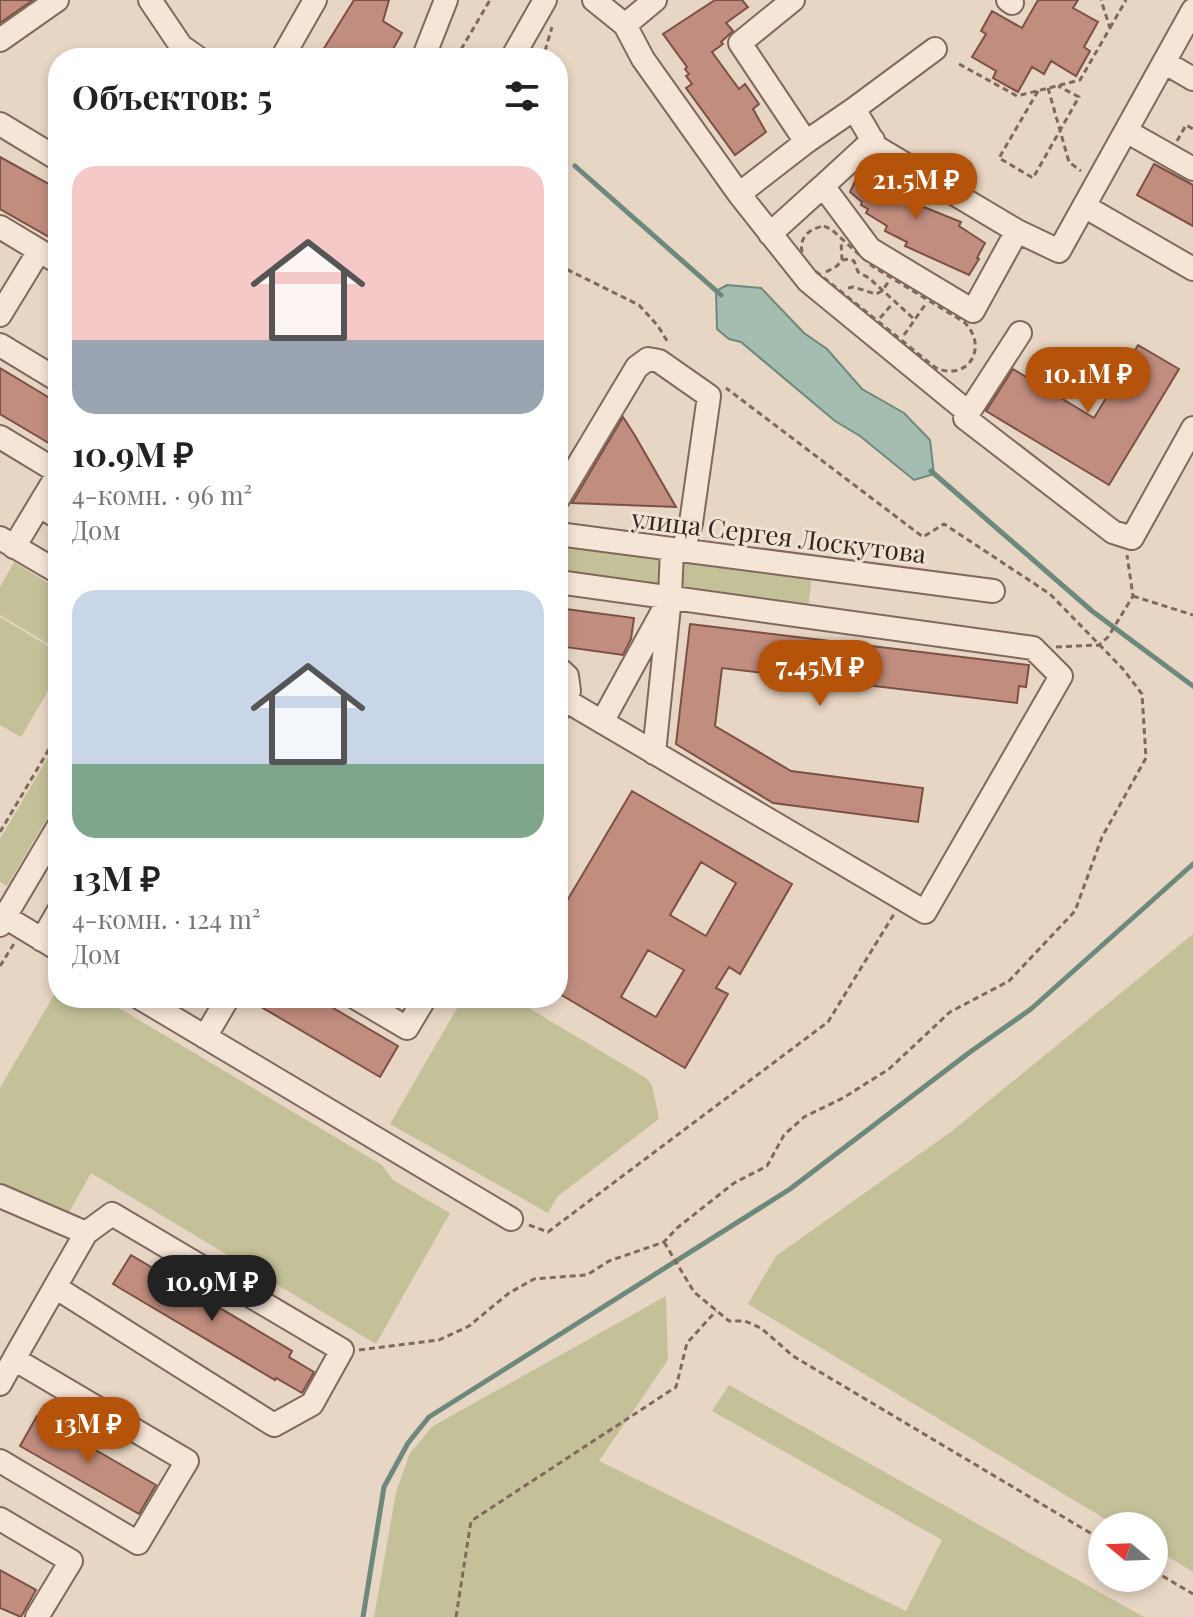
<!DOCTYPE html>
<html lang="ru">
<meta charset="utf-8">
<style>
:root{--surface:#fff;--page:#f2f2f2;--text:#222;--muted:#767676;--accent:#b45309}
body{margin:0;font-family:"Playfair Display",serif;background:var(--page);color:var(--text);height:100vh;display:flex;flex-direction:column;font-size:30px;white-space:nowrap}
*{box-sizing:border-box;margin:0}
p{font-size:26px;color:var(--muted)}
.icon{flex:none;width:44px;height:44px;fill:none;stroke:currentColor;stroke-width:2;stroke-linecap:round;stroke-linejoin:round}
.map{position:relative;flex:1;overflow:hidden}
.side{position:absolute;left:48px;top:48px;width:520px;height:960px;display:flex;flex-direction:column;background:var(--surface);border-radius:32px;box-shadow:0 4px 12px #0003}
.side>*{flex:none}
.needle{width:52px;rotate:289deg}
.tools{position:absolute;left:1088px;top:1512px;display:grid;gap:16px}
.tools a{display:grid;place-items:center;width:80px;height:80px;border-radius:50%;background:var(--surface);box-shadow:0 4px 12px #0003;font-size:40px}
.price{position:absolute;translate:-50% -68px;padding:0 18px;border-radius:28px;background:var(--accent);color:#fff;font-size:26px;line-height:52px;filter:drop-shadow(0 2px 4px #0008)}
.price::after{content:'';position:absolute;left:50%;top:48px;width:24px;height:18px;margin-left:-12px;background:inherit;clip-path:polygon(0 0,100% 0,50% 100%)}
.price.current{background:#222;color:#fff}
ul{padding:0;list-style:none}
li{display:grid;align-content:center;gap:16px;height:424px;padding:0 24px}
li span{display:grid;place-items:center;height:248px;border-radius:24px;color:#555}
li>.icon{margin-inline-start:auto}
span .icon{width:144px;height:144px;fill:#fffc;stroke-width:1}
li b{font-size:34px}
h2{display:flex;justify-content:space-between;align-items:center;height:96px;padding:0 24px;font-size:34px}
.map>svg:first-child{display:block}
</style>
<div class="map">
<svg width="1193" height="1617" viewBox="0 0 1193 1617">
<rect width="100%" height="100%" fill="#e8d6c4"/>
<path fill="#c4c199" d="M563,544L654,555L662,560L663,580L652,589L558,576V548Z
M690,560L812,577L808,608L682,591L676,582L680,564Z
M14,562L58,589V650L0,615V587Z
M0,617L58,652V674L21,737L0,725Z
M58,740V800L7,886L0,882V839Z
M1193,934V1572L1154,1548V1526H1117L748,1304L776,1256L952,1131Z
M58,988V998H102L382,1165L393,1180L450,1213L376,1344L91,1173L67,1216L0,1186V1088Z
M463,998H512L646,1078L652,1085L659,1119L558,1196L548,1213L390,1124Z
M666,1296L668,1360L599,1461L906,1611L942,1540L712,1411L729,1385L1144,1617H374L396,1492L410,1453L433,1426Z"/>
<path fill="#a5bcb0" stroke="#6d887c" stroke-width="2" d="M727,285L761,288L804,333L827,349L862,389L904,413L930,440L934,474L914,480L860,436L835,421L741,342L729,339L717,329L716,291Z"/>
<g fill="none" stroke-linecap="round" stroke-linejoin="round">
<path stroke="#6d887c" stroke-width="5" d="M575,166L721,295
M931,471L1092,611L1193,686
M363,1617L384,1487L408,1443L429,1417L790,1189L970,1052L1031,1009L1193,864"/>
</g>
<path fill="#c18d7e" stroke="#7c5045" stroke-width="2" fill-rule="evenodd" d="M0,0H33L0,23Z
M354,0H389L383,21L402,33L388,58H318Z
M715,0H742L748,7L726,23L733,31L721,42L723,44L712,52L739,89L745,84L759,104L753,109L766,132L735,155L686,88L692,84L686,76L689,74L685,69L687,67L663,34Z
M1038,0H1078L1073,8L1098,22L1084,47L1090,51L1076,76L1051,61L1044,74L1032,67L1018,92L993,78L996,71L972,57L986,34L981,31L992,11L1022,28Z
M0,157L58,189V242L0,209Z
M870,161L878,165L876,170L912,187L909,195L916,198L914,203L961,222L959,226L985,243L977,258L979,259L969,275L905,246L907,242L885,231L887,226L866,213L868,209L861,205L862,202L850,192L860,171Z
M1154,164L1193,185V226L1137,195Z
M1138,345L1179,369L1109,485L986,411L1013,369L1094,418Z
M0,368L58,403V435L52,445L0,414Z
M623,417L634,434L676,507L572,503Z
M558,608L634,618L631,639L623,655L558,646Z
M690,624L1029,665L1026,687L1019,686L1017,703L722,668L715,726L791,771L923,788L918,822L773,803L676,744Z
M632,791L792,884L740,974L729,967L716,988L728,994L685,1068L558,993V916ZM701,862L736,883L706,936L670,915ZM648,950L684,970L656,1017L621,997Z
M246,998H316L398,1046L380,1077Z
M131,1255L292,1351L289,1357L314,1372L302,1393L276,1378L275,1380L113,1284Z
M37,1416L156,1485L139,1514L20,1446Z
M0,1570L36,1590L21,1617L0,1608Z"/>
<g fill="none" stroke-linecap="round" stroke-linejoin="round">
<defs>
<path id="minor" d="M150,0L181,46L198,58
M594,0L625,25L643,59L739,194L806,142L854,109C862,122 869,134 876,147L1017,231L973,311L870,249L823,186L873,140
M793,0L740,43L806,142
M1008,0L1012,3
M625,25L655,0
M0,40L57,0
M426,51L446,0
M282,58L315,0
M512,58L545,0
M1164,62L1193,79
M854,109L935,49
M0,124L58,159
M1126,131L1193,169
M739,194L808,281L969,413
M1084,206L1193,269
M0,227L58,262
M1017,231L1059,251L1193,10
M770,234L823,186
M0,315L39,251
M1020,333L965,418L1113,532L1132,538L1193,428
M0,345L58,380
M0,437L58,472
M558,499L637,367L648,359L659,361L709,396L691,523L683,550
M39,506L58,517
M558,534L993,591
M0,538L58,572
M14,547L58,474
M558,582L1033,648L1061,676L925,912L565,700
M558,668L567,676L569,691L558,711
M602,722L665,607
M654,753L670,597L672,549
M0,914L58,949
M0,925L58,827
M42,940L58,912
M140,998L511,1219
M356,998L407,1028L425,998
M205,1037L228,998
M0,1196L86,1233
M112,1214L342,1350L312,1404L274,1425L55,1287L86,1233Z
M14,1359L55,1287
M0,1384L14,1359L187,1461L138,1543L0,1461
M0,1519L71,1561L37,1617"/>
</defs>
<use href="#minor" stroke="#80685d" stroke-width="26"/>
<path stroke="#80685d" stroke-width="3" stroke-dasharray="6 4" stroke-linecap="butt" d="M1110,28L1126,0
M456,58L490,0
M538,58L545,51L552,27
M959,64L1017,96L1080,80L1110,28L1101,0
M1048,88L1069,162L1081,171
M1038,91L999,158L1033,178L1079,97L1058,86
M1177,141L1186,125L1193,129
M824,226L832,230L872,266L964,322C989,346 969,382 936,368L808,265C795,246 802,230 824,226Z
M842,260L849,259L854,261L858,272L869,278L915,320
M558,265L639,305L658,326L669,344
M826,272L837,266L842,260L841,241
M848,288L853,287L876,294L882,291L889,281
M880,318L893,303
M904,335L925,305
M1133,596L1193,615
M1056,647L1099,645L1108,637L1133,596L1127,555
M0,832L58,734
M0,966L15,942
M529,1225L548,1232L828,1022L894,914
M664,1242L694,1292L729,1321H745L761,1328L793,1356L1102,1540
M359,1350L439,1340L469,1326L509,1293L534,1279L587,1275L609,1261L664,1242L677,1228L734,1183L767,1166L784,1135L804,1117L843,1098L889,1069L950,1012L1009,981L1075,911L1102,837L1146,758L1142,694L1123,669L1050,594L944,524L923,537L726,388
M1154,1571L1193,1594
M456,1617L471,1521L676,1387L687,1343L716,1311"/>
<use href="#minor" stroke="#f4e5d6" stroke-width="22"/>
</g>
<g text-anchor="middle" dominant-baseline="central" stroke-width="6" stroke-linejoin="round" paint-order="stroke">
<g font-size="26" fill="#32241f" stroke="#f0e2d2">
<text transform="translate(779 535) rotate(7)">улица Сергея Лоскутова</text>
</g>
</g>
</svg>
<div class="tools">
<a><svg class="needle" viewBox="-14 -14 28 28"><path d="M0-13l5 13h-10z" fill="#e53935"/><path d="M0 13l5-13h-10z" fill="#767676"/></svg></a>
</div>
<b class="price" style="left:916px;top:221px">21.5M ₽</b>
<b class="price" style="left:1088px;top:415px">10.1M ₽</b>
<b class="price" style="left:820px;top:708px">7.45M ₽</b>
<b class="price current" style="left:212px;top:1323px">10.9M ₽</b>
<b class="price" style="left:88px;top:1465px">13M ₽</b>
<section class="side">
<h2>Объектов: 5<svg class="icon" aria-label="filters" viewBox="0 0 24 24"><path d="M4 7h16M4 17h16"/><circle cx="9" cy="7" r="2"/><circle cx="15" cy="17" r="2"/></svg></h2>
<ul>
<li><span style="background:linear-gradient(#f6c9c9 70%,#9aa5b1 0)"><svg class="icon" aria-label="home" viewBox="0 0 24 24"><path d="M3 11l9-7 9 7M6 9v11h12V9"/></svg></span><div><b>10.9M ₽</b><p>4-комн. · 96 m²</p><p>Дом</p></div></li>
<li><span style="background:linear-gradient(#c9d6e8 70%,#7fa58c 0)"><svg class="icon" aria-label="home" viewBox="0 0 24 24"><path d="M3 11l9-7 9 7M6 9v11h12V9"/></svg></span><div><b>13M ₽</b><p>4-комн. · 124 m²</p><p>Дом</p></div></li>
</ul>
</section>
</div>
